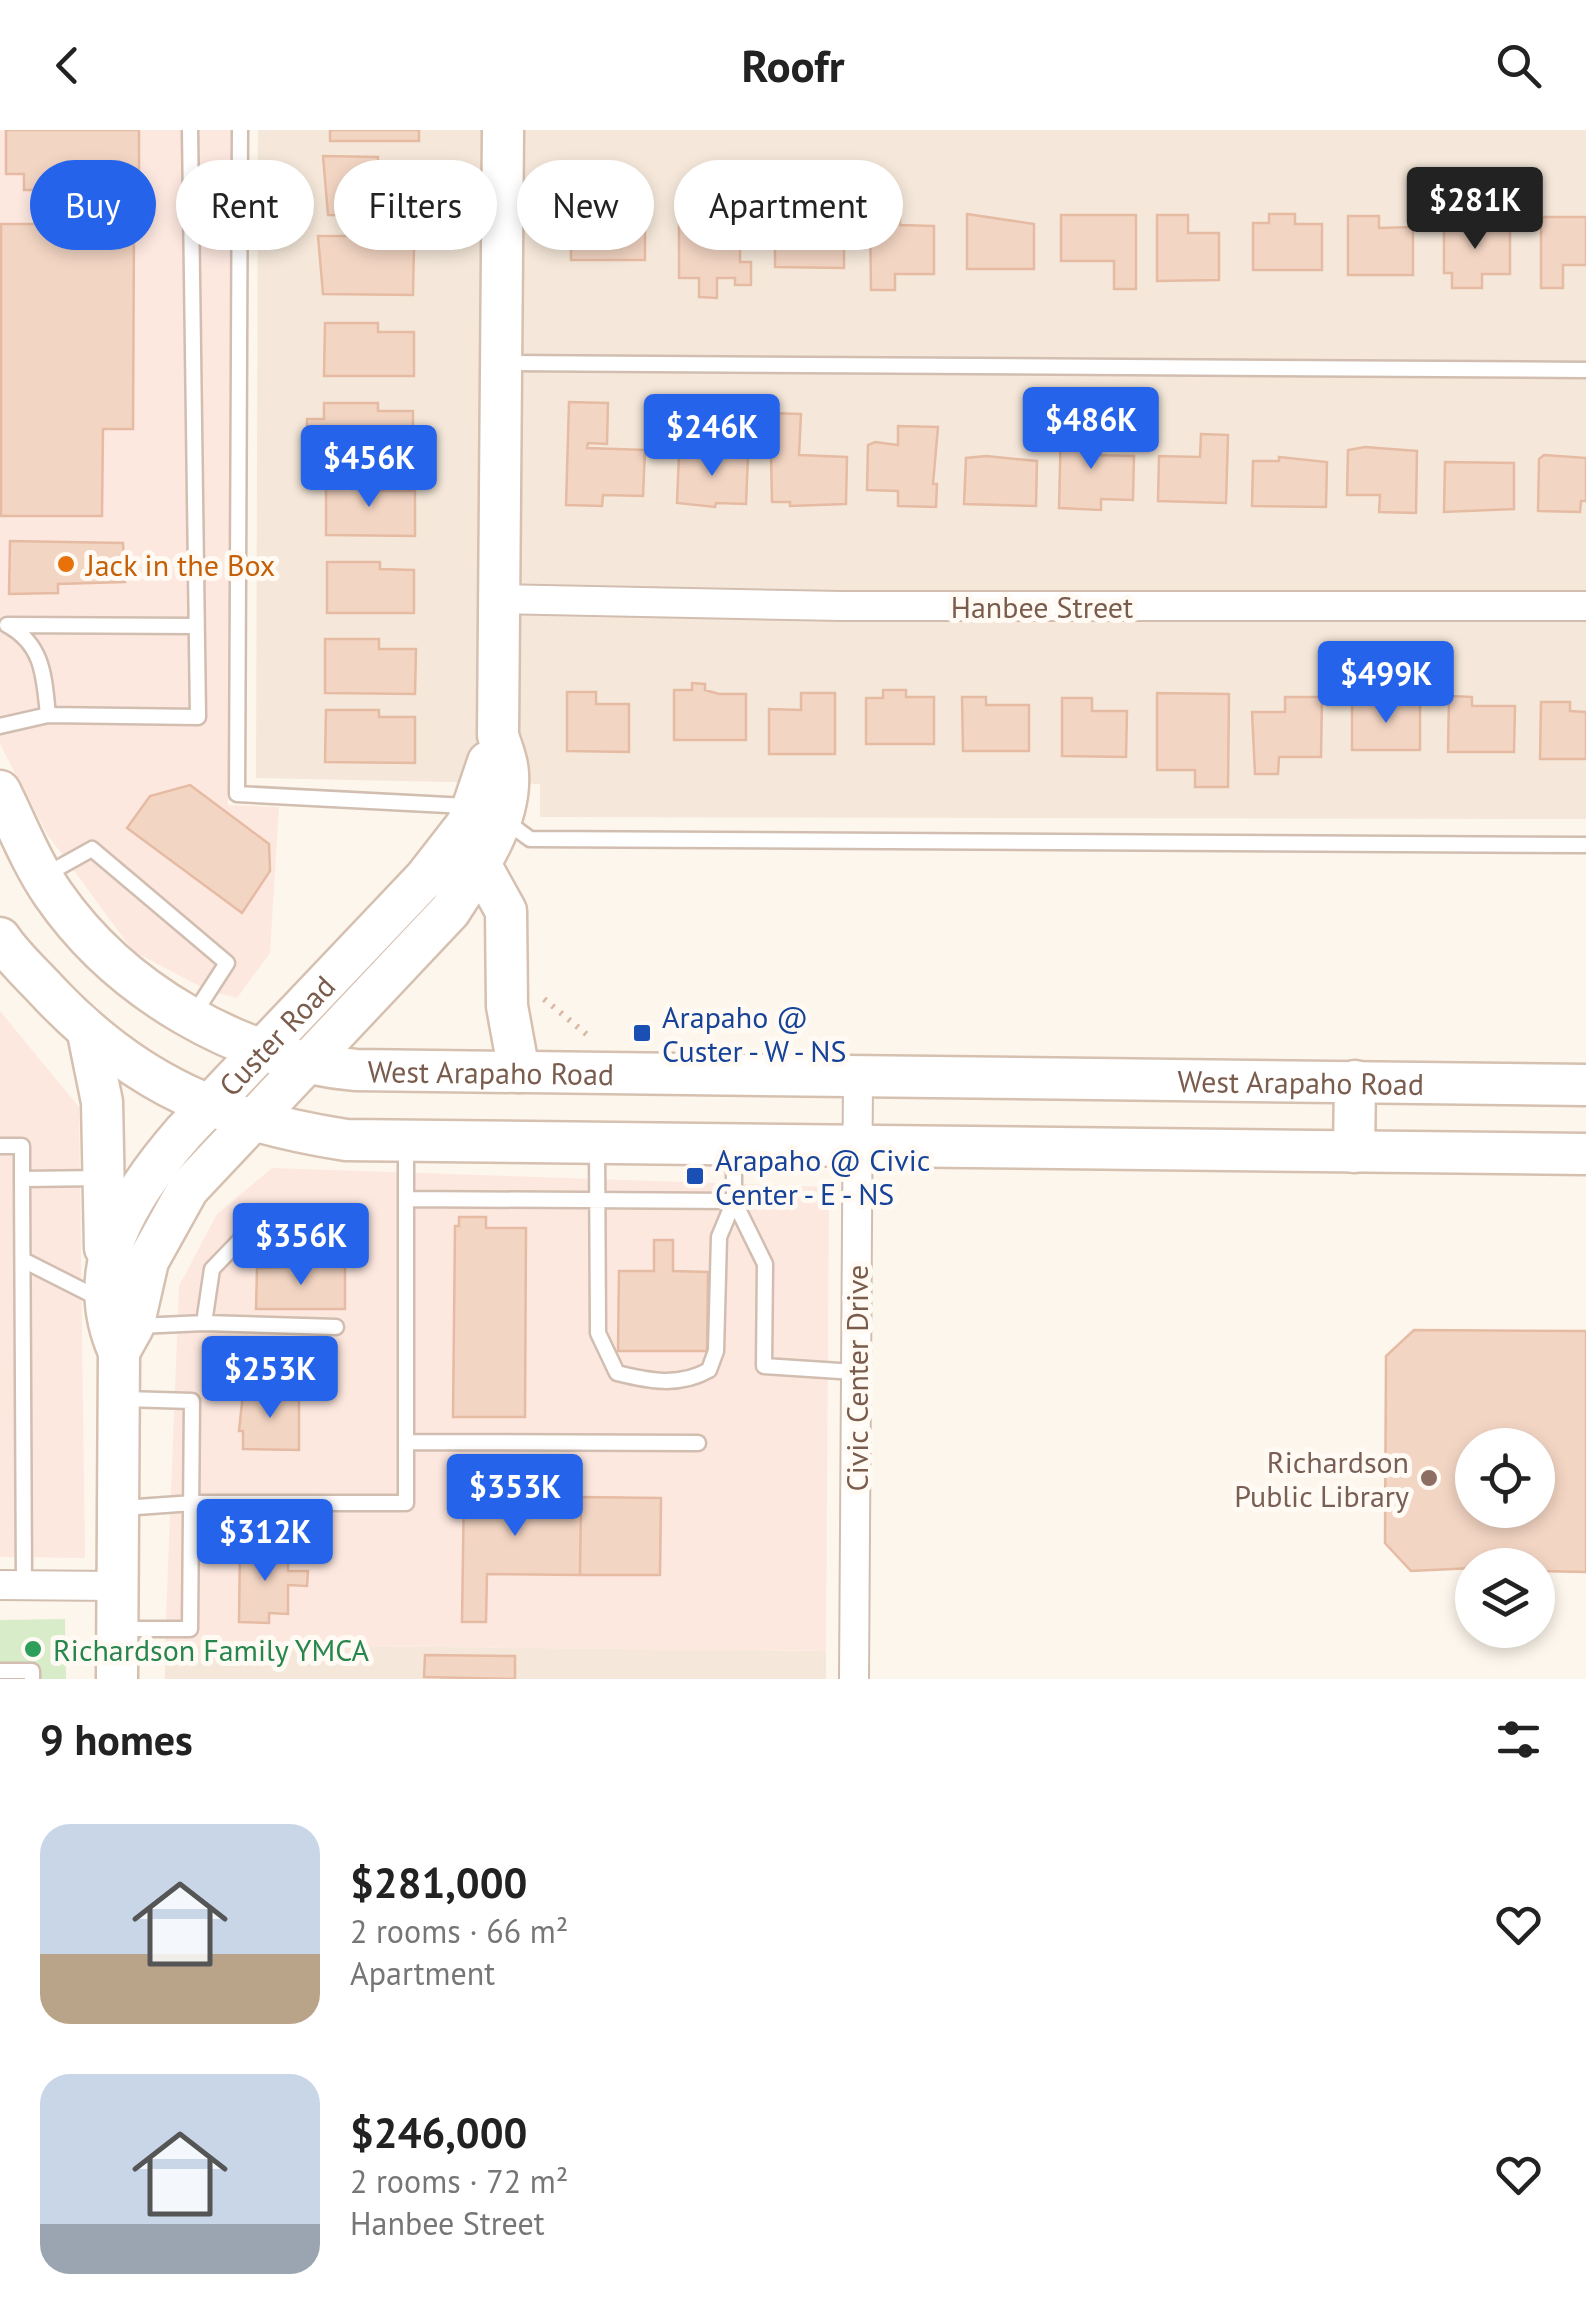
<!DOCTYPE html>
<meta charset="utf-8">
<style>
:root{--surface:#fff;--page:#f2f2f2;--text:#222;--muted:#767676;--accent:#2563eb}
body{margin:0;font-family:"PT Sans",sans-serif;background:var(--page);color:var(--text);height:100vh;display:flex;flex-direction:column;font-size:38px;white-space:nowrap}
*{box-sizing:border-box;margin:0}
p{font-size:32px;color:var(--muted)}
.icon{flex:none;width:55px;height:55px;fill:none;stroke:currentColor;stroke-width:2;stroke-linecap:round;stroke-linejoin:round}
.map{position:relative;height:1549px;overflow:hidden}
.drawer{display:flex;flex-direction:column;background:var(--surface);flex:1}
.drawer>*{flex:none}
.top-card{position:absolute;left:30px;top:30px;width:1000px;height:90px;display:flex;gap:20px}
.buttons{position:absolute;left:1455px;top:1298px;display:grid;gap:20px}
.buttons a{display:grid;place-items:center;width:100px;height:100px;border-radius:50%;background:var(--surface);box-shadow:0 5px 15px #0003;font-size:50px}
.price{position:absolute;translate:-50% -85px;padding:0 22px;border-radius:10px;background:var(--accent);color:#fff;font-size:32px;line-height:65px;filter:drop-shadow(0 2px 5px #0008)}
.price::after{content:'';position:absolute;left:50%;top:60px;width:30px;height:22px;margin-left:-15px;background:inherit;clip-path:polygon(0 0,100% 0,50% 100%)}
.price.active{background:#222;color:#fff}
ul{padding:0;list-style:none}
li{display:flex;align-items:center;gap:30px;height:250px;padding:0 40px}
li span{display:grid;place-items:center;flex:none;width:280px;height:200px;border-radius:30px;color:#555}
li>.icon{margin-inline-start:auto}
span .icon{width:120px;height:120px;fill:#fffc;stroke-width:1}
li b{font-size:42px}
h2{display:flex;justify-content:space-between;align-items:center;height:120px;padding:0 40px;font-size:42px}
.chip{padding:0 35px;border-radius:45px;background:var(--surface);box-shadow:0 5px 15px #0003;font-size:35px;line-height:90px}
.chip.active{background:var(--accent);color:#fff}
header{display:flex;justify-content:space-between;align-items:center;height:130px;padding:0 40px;background:var(--surface);font-size:45px;font-weight:700}
.map>svg:first-child{display:block}
</style>
<header><svg class="icon" aria-label="back" viewBox="0 0 24 24"><path d="M15 5l-7 7 7 7"/></svg>Roofr<svg class="icon" aria-label="search" viewBox="0 0 24 24"><circle cx="10" cy="10" r="6"/><path d="M15 15l6 6"/></svg></header>
<div class="map">
<svg width="1586" height="1549" viewBox="0 0 1586 1549">
<rect width="100%" height="100%" fill="#fdf6ec"/>
<path fill="#f5e8da" d="M258,0H1586V689L540,687V654L256,648Z
M165,1514L826,1521V1549H165Z"/>
<path fill="#fde8e0" d="M0,0H231L228,675L279,677L270,823L237,868L207,860L133,821L47,704L0,614Z
M0,881L79,977L85,1428L0,1427Z
M272,1038L829,1057L826,1521L165,1514L179,1156L217,1084Z"/>
<path fill="#d8ecc9" d="M65,1489L66,1549H0V1490Z"/>
<path fill="#f3d5c3" stroke="#e6bba3" stroke-width="2.5" fill-rule="evenodd" d="M6,0H139V44H58L57,60H24V44H6Z
M330,0H419V11H330Z
M323,26L378,27V38H417V86L328,85Z
M590,81L645,84V130H571V84Z
M790,84H817V91H844V138L775,137V91H790Z
M870,84H900V95L934,96V144H895V160H871Z
M967,84L1034,94V139H967Z
M1269,84H1295V94H1322V140H1253V93H1269Z
M679,85H709V100H740V132H751V155H735V148H717V168L699,167V148H679Z
M1061,85H1136V159H1114V131H1061Z
M1157,85H1188V103H1219V150L1157,151Z
M1348,86H1379V98L1413,97V145H1348Z
M1541,87H1586V135H1563V158H1541Z
M1444,89H1467V95H1510V144H1482V158H1452V143H1444Z
M1,94H134L133,299H103L102,386H1Z
M318,106H376V117H414L413,165L323,164Z
M325,193H378V202H414V246H324Z
M569,272L608,273L607,314L588,313L587,318L645,320L643,366L603,365L602,376L566,375Z
M324,273H378V281H413V325L307,324V289H324Z
M770,283L801,284L799,325L847,327L846,374L790,376V372H772Z
M1061,294H1089V325L1134,326L1133,370L1101,369V380L1059,378Z
M898,296L938,297L933,354H937L936,377L898,376V361L867,360L868,315L875,312L898,315Z
M1201,304L1228,305L1226,373L1158,371L1159,326L1200,327Z
M1365,317L1417,321L1416,383L1379,382L1380,365H1347L1348,320Z
M703,321L748,326L746,374L716,373L715,377L677,373L679,324L702,326Z
M1544,325L1586,328V371H1581L1580,382L1538,381L1539,329Z
M986,326L1037,331L1036,376L964,374L966,328Z
M1279,327L1327,332L1326,377L1252,376L1253,331H1279Z
M1445,332L1514,333V379L1444,382Z
M326,352H378V361H415V406L326,405Z
M10,411L123,413L125,452L58,454V463L9,464Z
M327,432H380V439L414,440V483H327Z
M325,509H379V519H416L415,564L325,563Z
M692,553L705,554V560L719,564H746V610H674V560H692Z
M883,560H906V567H934V614H866V568H883Z
M567,562H596V574H629V622L567,621Z
M801,563H835V624H769V579L801,580Z
M1157,563L1229,564L1228,657H1195V640H1157Z
M1449,566L1472,567V576H1515L1514,622H1448Z
M962,567H986V575H1029V621H963Z
M1285,567H1322L1321,627H1279L1278,644H1255L1252,582H1285Z
M1369,567L1420,574V620H1352V574H1369Z
M1062,568H1092V581H1127L1126,627L1062,626Z
M1541,572H1570V581L1586,582V629H1540Z
M326,580H379V587H415V633L325,632Z
M190,655L269,714L270,741L242,783L127,698L150,666Z
M459,1087H486V1098H526L525,1287H453L455,1096H459Z
M654,1110H673V1141L708,1142L707,1221H618L619,1141H654Z
M345,1136V1179H256L257,1138Z
M1414,1200L1586,1201V1442L1538,1441V1435L1411,1441L1385,1413L1386,1226ZM1472,1315H1538V1380H1472Z
M243,1263L299,1264V1320L243,1319V1301H239Z
M498,1354L548,1358L552,1374H581L580,1445L487,1444L486,1492H462L464,1356Z
M581,1367L661,1368L660,1445H580Z
M240,1416H270V1425L288,1426V1441H308L307,1456L288,1455V1484L269,1483V1493L239,1492Z
M425,1525L515,1526V1549L424,1547Z"/>
<g fill="none" stroke-linecap="round" stroke-linejoin="round">
<defs>
<path id="lane" d="M240,0L237,664L467,676
M507,233L1586,240
M7,495L196,496
M9,496C44,516 44,548 48,585
M0,596L48,585L198,587L190,0
M503,689L530,709L1586,715
M47,744L92,719L227,833L194,884
M597,1015L598,1203L617,1243C649,1251 679,1257 709,1240L716,1221L719,1107L734,1071V1019
M0,1016H22V1049L102,1048
M22,1049L24,1455
M406,1069L734,1071
M734,1071L765,1134L764,1236L855,1242
M23,1130L102,1170
M204,1193L212,1139L241,1109L344,1113
M139,1196L204,1193L336,1197
M407,1312L698,1313
M123,1378L193,1373H406V1014
M123,1499H190L192,1271L124,1269
M0,1541H32V1549"/>
<path id="street" d="M499,469L841,476H1586
M0,1455L117,1456
M854,1549L858,948"/>
<g id="secondary">
<path id="s1" d="M0,661C17,695 31,732 53,764C120,861 239,930 356,940L1586,955"/>
<path d="M480,734L506,781L507,876L519,942"/>
<path d="M0,808C14,829 34,846 51,865C138,956 223,991 346,1010L1586,1024"/>
<path d="M88,903L102,972L105,1118"/>
<path d="M1354,1022L1355,951"/>
<path d="M119,1222L133,1197L148,1131L188,1059L450,781C475,742 511,693 508,644C508,631 501,617 498,605L503,0"/>
<path id="s2" d="M117,1549L119,1222C81,1138 129,1065 184,1002L425,748L467,694L488,632"/>
</g>
</defs>
<use href="#lane" stroke="#d1beb0" stroke-width="19"/>
<use href="#street" stroke="#d1beb0" stroke-width="32"/>
<use href="#secondary" stroke="#d6c0b0" stroke-width="45"/>
<path stroke="#d9b8a5" stroke-width="6" stroke-dasharray="2.5 8" stroke-linecap="butt" d="M544,869L591,908"/>
<use href="#lane" stroke="#fff" stroke-width="14"/>
<use href="#street" stroke="#fff" stroke-width="28"/>
<use href="#secondary" stroke="#fff" stroke-width="40"/>
</g>
<circle fill="#e8710a" stroke="#fffaf3" stroke-width="4" cx="66" cy="434" r="10"/>
<g fill="#1a4fb4" stroke="#fffaf3" stroke-width="4">
<rect x="632" y="893" width="20" height="20" rx="5"/>
<rect x="685" y="1036" width="20" height="20" rx="5"/>
</g>
<circle fill="#8d6e63" stroke="#fffaf3" stroke-width="4" cx="1429" cy="1348" r="10"/>
<circle fill="#2e9e5b" stroke="#fffaf3" stroke-width="4" cx="33" cy="1519" r="10"/>
<g text-anchor="middle" dominant-baseline="central" stroke-width="10" stroke-linejoin="round" paint-order="stroke">
<g font-size="30" fill="#c56008" stroke="#fffaf3" text-anchor="start">
<text x="86" y="434">Jack in the Box</text>
</g>
<g font-size="30" fill="#7a5c4d" stroke="#fffaf3">
<text x="1042" y="476">Hanbee Street</text>
<text stroke="none"><textPath href="#s2" startOffset="705">Custer Road</textPath></text>
<text stroke="none"><textPath href="#s1" startOffset="612">West Arapaho Road</textPath></text>
<text stroke="none"><textPath href="#s1" startOffset="1422">West Arapaho Road</textPath></text>
<text transform="translate(856 1248) rotate(-90)">Civic Center Drive</text>
</g>
<g font-size="30" fill="#164399" stroke="#fffaf3" text-anchor="start">
<text x="662" y="886">Arapaho @<tspan x="662" dy="34">Custer - W - NS</tspan></text>
<text x="715" y="1029">Arapaho @ Civic<tspan x="715" dy="34">Center - E - NS</tspan></text>
</g>
<g font-size="30" fill="#785e54" stroke="#fffaf3" text-anchor="end">
<text x="1409" y="1331">Richardson<tspan x="1409" dy="34">Public Library</tspan></text>
</g>
<g font-size="30" fill="#27864d" stroke="#fffaf3" text-anchor="start">
<text x="53" y="1519">Richardson Family YMCA</text>
</g>
</g>
</svg>
<div class="buttons">
<a><svg class="icon" aria-label="locate" viewBox="0 0 24 24"><circle cx="12" cy="12" r="6"/><path d="M12 2v4M12 18v4M2 12h4M18 12h4"/></svg></a>
<a><svg class="icon" aria-label="layers" viewBox="0 0 24 24"><path d="M12 4l9 5-9 5-9-5zM3 14l9 5 9-5"/></svg></a>
</div>
<b class="price active" style="left:1475px;top:122px">$281K</b>
<b class="price" style="left:1091px;top:342px">$486K</b>
<b class="price" style="left:712px;top:349px">$246K</b>
<b class="price" style="left:369px;top:380px">$456K</b>
<b class="price" style="left:1386px;top:596px">$499K</b>
<b class="price" style="left:301px;top:1158px">$356K</b>
<b class="price" style="left:270px;top:1291px">$253K</b>
<b class="price" style="left:515px;top:1409px">$353K</b>
<b class="price" style="left:265px;top:1454px">$312K</b>
<div class="top-card">
<a class="chip active">Buy</a>
<a class="chip">Rent</a>
<a class="chip">Filters</a>
<a class="chip">New</a>
<a class="chip">Apartment</a>
</div>
</div>
<section class="drawer">
<h2>9 homes<svg class="icon" aria-label="filters" viewBox="0 0 24 24"><path d="M4 7h16M4 17h16"/><circle cx="9" cy="7" r="2"/><circle cx="15" cy="17" r="2"/></svg></h2>
<ul>
<li><span style="background:linear-gradient(#c9d6e8 65%,#b9a48a 0)"><svg class="icon" aria-label="home" viewBox="0 0 24 24"><path d="M3 11l9-7 9 7M6 9v11h12V9"/></svg></span><div><b>$281,000</b><p>2 rooms · 66 m²</p><p>Apartment</p></div><svg class="icon" aria-label="heart" viewBox="0 0 24 24"><path d="M12 20l-8-8c-3-5 5-10 8-4 3-6 11-1 8 4z"/></svg></li>
<li><span style="background:linear-gradient(#c9d6e8 75%,#9aa5b1 0)"><svg class="icon" aria-label="home" viewBox="0 0 24 24"><path d="M3 11l9-7 9 7M6 9v11h12V9"/></svg></span><div><b>$246,000</b><p>2 rooms · 72 m²</p><p>Hanbee Street</p></div><svg class="icon" aria-label="heart" viewBox="0 0 24 24"><path d="M12 20l-8-8c-3-5 5-10 8-4 3-6 11-1 8 4z"/></svg></li>
</ul>
</section>
